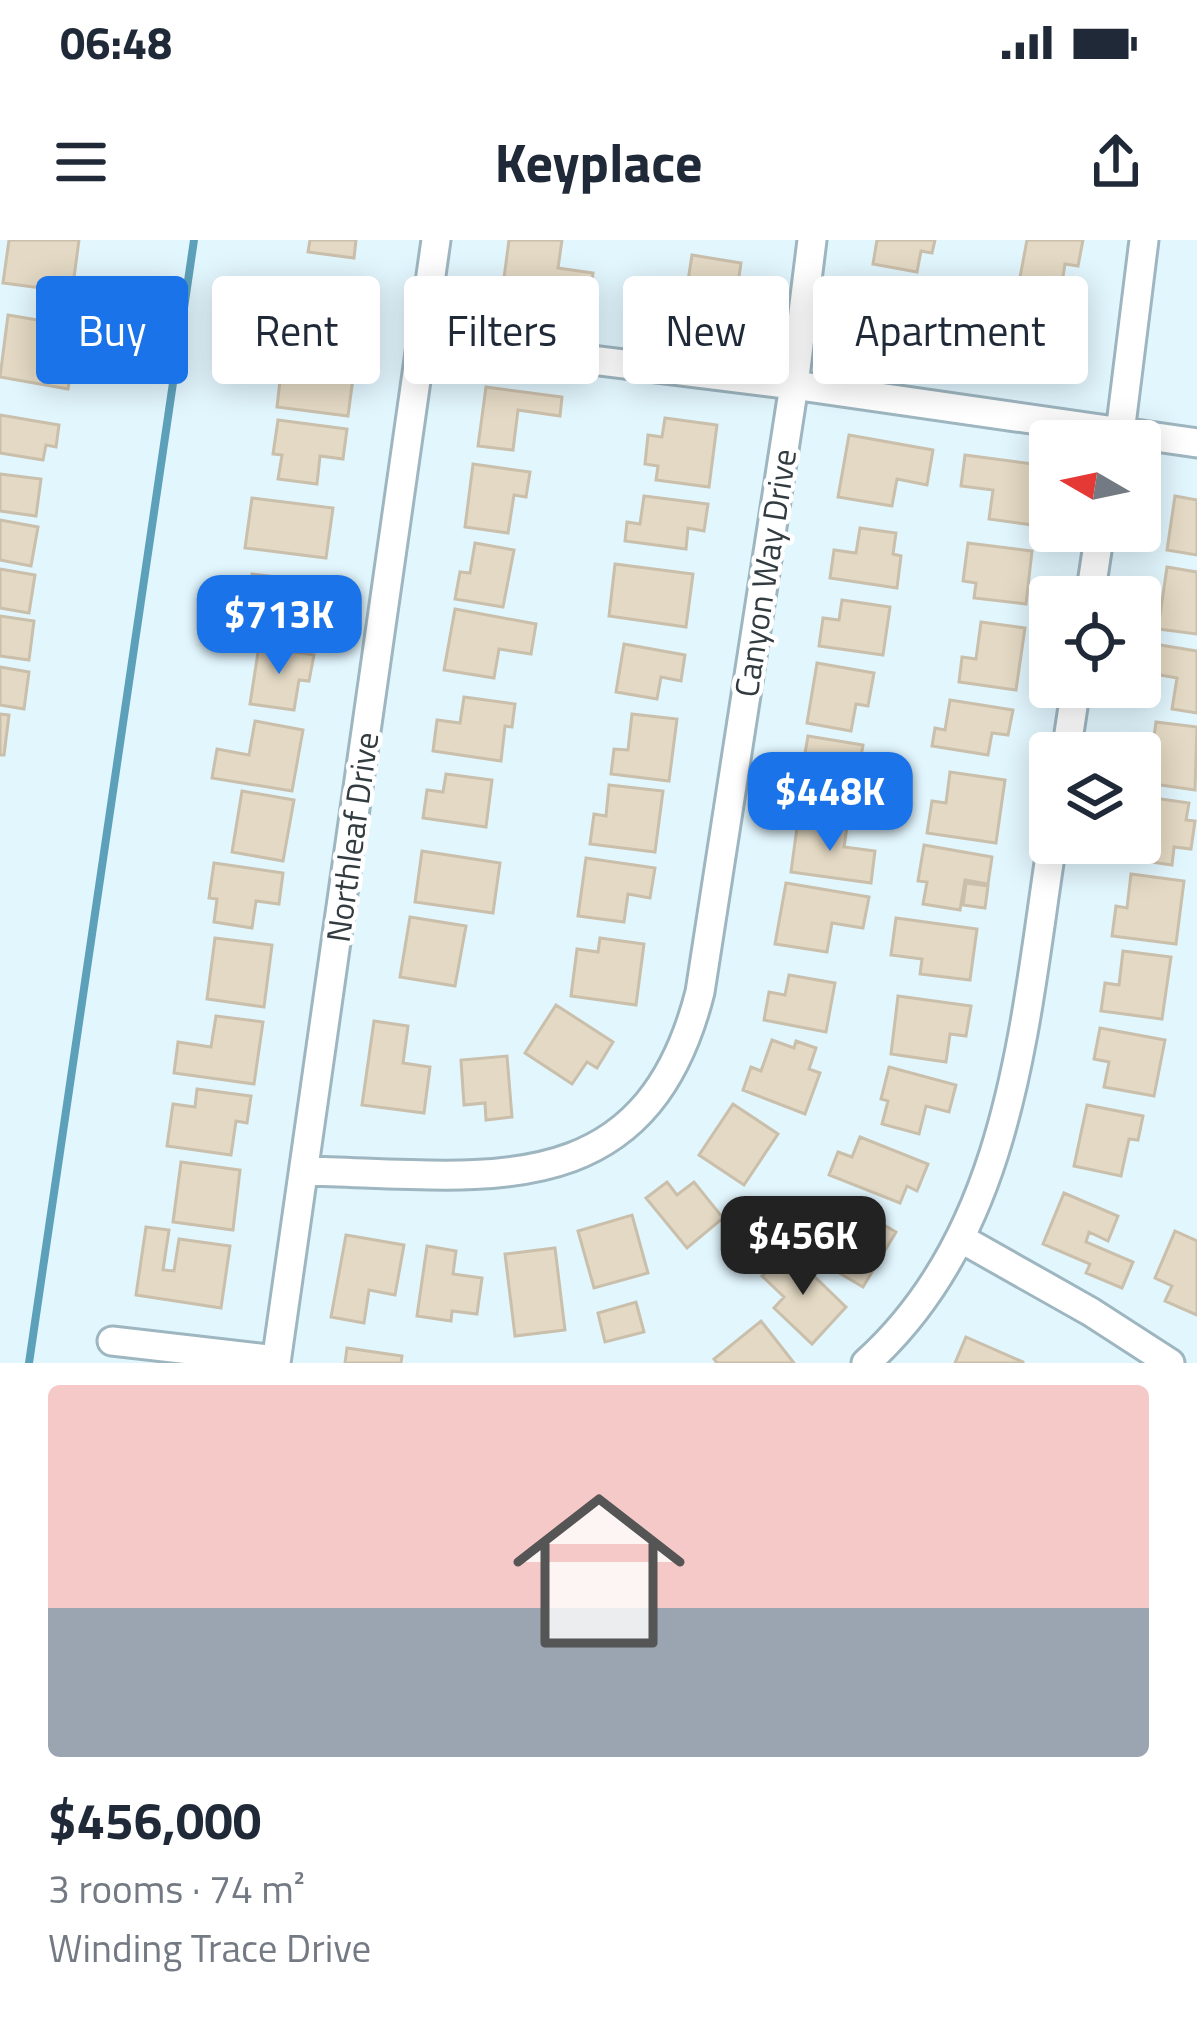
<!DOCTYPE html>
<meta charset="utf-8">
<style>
:root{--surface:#fff;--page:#f6f6f7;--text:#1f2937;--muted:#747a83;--line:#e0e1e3;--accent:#1a73e8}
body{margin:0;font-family:"Titillium Web",sans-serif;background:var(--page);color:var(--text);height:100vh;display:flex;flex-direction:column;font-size:45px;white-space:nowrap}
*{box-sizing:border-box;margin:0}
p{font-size:39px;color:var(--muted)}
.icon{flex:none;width:66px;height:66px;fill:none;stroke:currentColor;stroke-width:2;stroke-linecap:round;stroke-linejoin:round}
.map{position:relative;height:1123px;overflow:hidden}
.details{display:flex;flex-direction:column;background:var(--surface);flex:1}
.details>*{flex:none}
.top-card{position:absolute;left:36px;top:36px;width:1125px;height:108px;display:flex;gap:24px}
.needle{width:78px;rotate:279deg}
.buttons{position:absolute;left:1029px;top:180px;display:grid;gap:24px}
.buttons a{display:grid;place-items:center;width:132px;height:132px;border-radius:12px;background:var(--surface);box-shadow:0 6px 30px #0003;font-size:60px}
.price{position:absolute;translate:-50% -102px;padding:0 27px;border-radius:24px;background:var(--accent);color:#fff;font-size:39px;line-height:78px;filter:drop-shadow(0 3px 6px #0008)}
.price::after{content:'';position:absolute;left:50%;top:72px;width:36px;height:27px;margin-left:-18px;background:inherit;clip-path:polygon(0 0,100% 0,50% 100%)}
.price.current{background:#222;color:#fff}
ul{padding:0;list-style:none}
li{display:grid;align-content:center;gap:24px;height:636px;padding:0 48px}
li+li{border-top:3px solid var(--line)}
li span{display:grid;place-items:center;height:372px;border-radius:12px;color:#555}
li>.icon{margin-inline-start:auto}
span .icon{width:216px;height:216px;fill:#fffc;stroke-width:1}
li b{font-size:51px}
.pill{padding:0 42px;border-radius:12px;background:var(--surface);box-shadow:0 6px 30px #0003;font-size:42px;line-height:108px}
.pill.current{background:var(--accent);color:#fff}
.status{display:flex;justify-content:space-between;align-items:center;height:84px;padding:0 60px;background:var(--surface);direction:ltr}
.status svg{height:33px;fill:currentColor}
header{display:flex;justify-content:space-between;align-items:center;height:156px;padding:0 48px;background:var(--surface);font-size:54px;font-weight:700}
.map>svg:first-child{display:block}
</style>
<div class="status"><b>06:48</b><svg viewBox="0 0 49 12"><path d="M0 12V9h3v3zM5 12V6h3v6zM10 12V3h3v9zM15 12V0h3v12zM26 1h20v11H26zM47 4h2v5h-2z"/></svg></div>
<header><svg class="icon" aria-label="menu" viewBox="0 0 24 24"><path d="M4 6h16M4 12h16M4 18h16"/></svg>Keyplace<svg class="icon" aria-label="share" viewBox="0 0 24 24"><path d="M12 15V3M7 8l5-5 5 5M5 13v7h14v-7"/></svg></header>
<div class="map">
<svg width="1197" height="1123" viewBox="0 0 1197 1123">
<rect width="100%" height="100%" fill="#e2f6fe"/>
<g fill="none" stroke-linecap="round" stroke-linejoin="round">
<path stroke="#5da0b9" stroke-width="8" d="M29,1123L194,0"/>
</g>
<path fill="#e3d9c4" stroke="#cabfab" stroke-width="3" d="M9,0H79L72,52L3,43Z
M310,0H356L354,18L308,12Z
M509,0H562L558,28L593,33L589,65L502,53Z
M877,0H935L932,13L921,11L917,32L873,24Z
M1027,0H1083L1078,26L1065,24L1060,55L1018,48Z
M692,15L741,23L732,85L650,72L655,42L687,47Z
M284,40L365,54L357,105L275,91Z
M874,43L919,51L915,78L948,83L942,119L863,105Z
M1027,66L1072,73L1061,135L1016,127Z
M8,75L79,87L68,149L0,137Z
M304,108L356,115L348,176L277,167L281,132L300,135Z
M486,147L562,157L560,176L518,170L513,210L478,206Z
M0,175L59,185L56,207L46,205L43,220L0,213Z
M665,178L717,185L709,247L656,240L658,226L645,224L648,195L662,197Z
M278,180L347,189L343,219L320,216L317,244L278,239L282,215L273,214Z
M849,195L933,210L927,245L897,239L892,266L838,257Z
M965,215L1048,226L1040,286L989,279L993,250L961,246Z
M473,224L530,232L526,257L514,255L508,293L465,287Z
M0,234L41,239L36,276L0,271Z
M644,256L708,264L704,291L688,288L686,309L625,301L627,282L640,284Z
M1175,256L1197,260V315L1167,310Z
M252,258L333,268L326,318L245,308Z
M0,280L38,287L31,326L0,320Z
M860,288L896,293L893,314L901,316L897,348L830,338L834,310L856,313Z
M475,303L514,310L503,367L455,359L460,332L470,333Z
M968,303L1032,311L1026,364L974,358L976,343L963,341Z
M615,324L693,334L686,387L609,376Z
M1167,327L1197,332V394L1158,389Z
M0,329L35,335L29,373L0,368Z
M252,334L324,343L320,371L304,369L302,389L254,383L257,361L249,359Z
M842,360L890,367L883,415L819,406L823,378L839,380Z
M455,369L536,384L531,414L499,409L494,438L444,430Z
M0,376L34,381L29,420L0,416Z
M981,382L1025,388L1016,450L959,442L962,417L976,419Z
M624,404L685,415L681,441L661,437L657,459L616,452Z
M1154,404L1197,411V473L1172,469L1177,438L1149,433Z
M259,406L314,415L309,441L299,440L294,470L250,464Z
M817,423L874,433L868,466L856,464L851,491L807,483Z
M0,427L29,432L24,469L0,465Z
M464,457L515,464L512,487L505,486L501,521L433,511L437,480L460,483Z
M950,460L1013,470L1008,495L992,493L988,515L932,506L935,488L945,490Z
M0,474L9,475L4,515H0Z
M632,474L677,479L669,541L611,534L614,509L628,510Z
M255,481L303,490L292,551L212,538L217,509L249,515Z
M1156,482L1197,487L1195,550L1140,542L1141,517L1151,518Z
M808,496L863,505L852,568L797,559Z
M950,532L1005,540L996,603L927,593L932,561L946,563Z
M446,534L492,540L486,587L423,578L427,550L443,552Z
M609,545L663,551L655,612L590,604L594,574L606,576Z
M242,551L294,560L283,621L232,612Z
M1140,556L1189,563L1186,580L1195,581L1191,609L1174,607L1172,625L1124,618L1126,603H1140Z
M798,580L847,587L844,607L875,611L871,643L791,632Z
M924,605L992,617L988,644L965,640L960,670L923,664L927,642L918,641Z
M422,611L500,623L493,673L415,662Z
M586,618L655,628L650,658L628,654L624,682L578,676Z
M214,623L283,633L279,664L256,661L252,688L214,682L217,659L209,658Z
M1131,634L1184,641L1176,704L1112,696L1116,666L1127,668Z
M786,643L869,657L863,688L832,683L827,712L775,704Z
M966,643L988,646L985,668L963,665Z
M410,677L466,686L455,746L400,737Z
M896,678L977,689L970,740L920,734L922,719L891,715Z
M215,698L272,705L264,767L207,759Z
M600,698L644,704L636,765L571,756L577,709L598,712Z
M1123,711L1171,717L1162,779L1101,771L1105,743L1119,745Z
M789,735L835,743L826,792L764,780L769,752L785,755Z
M898,756L971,766L966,796L950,794L946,822L891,814Z
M556,765L613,802L597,828L587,822L572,844L525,813Z
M216,776L263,782L254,844L174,833L178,802L211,807Z
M374,781L408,786L403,823L430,827L424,873L362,865Z
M1100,788L1165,800L1154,856L1104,847L1109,822L1094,819Z
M772,800L794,808L796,801L816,808L809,829L820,833L805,874L743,850L751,827L761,831Z
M507,816L512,877L486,880L485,863L464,865L461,820Z
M889,827L956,845L949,872L926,866L919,894L882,884L888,861L881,859Z
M197,849L251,856L247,883L236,881L231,915L167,906L173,864L195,867Z
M733,864L778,894L744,945L699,915Z
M1087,865L1143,876L1138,900L1129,899L1121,936L1074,926Z
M860,897L928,924L917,951L907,946L900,963L829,935L838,912L852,917Z
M181,922L240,930L233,990L173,982Z
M667,942L677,955L694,942L723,978L687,1008L646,958Z
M1064,953L1118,976L1108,1001L1089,992L1086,1002L1133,1022L1122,1048L1086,1033L1090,1024L1043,1004Z
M851,966L896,992L863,1047L819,1021Z
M632,975L648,1033L594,1048L578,991Z
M146,987L169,990L163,1030L174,1031L179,999L230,1006L221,1068L136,1055Z
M1175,991L1197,1001V1075L1165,1061L1172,1046L1155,1038Z
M346,995L404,1005L395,1055L369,1050L364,1083L331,1077Z
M427,1006L456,1011L453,1034L482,1038L477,1074L452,1071L451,1081L417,1076Z
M555,1008L565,1090L515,1096L505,1014Z
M787,1010L846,1067L812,1104L774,1068L784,1057L762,1036Z
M636,1062L644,1092L605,1102L598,1073Z
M761,1081L794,1123H717L714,1119Z
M966,1097L1023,1122V1123H955Z
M347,1108L402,1116L401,1123H345Z"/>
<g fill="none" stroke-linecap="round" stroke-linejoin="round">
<defs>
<path id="street" d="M422,99L794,145L1197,203
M1119,201L1144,0
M1090,357L1100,291
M1066,513L1076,447
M306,931C483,935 645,969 700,752L794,145L812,0
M960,998L1091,1072L1170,1123
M112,1101L276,1120
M276,1123L436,0
M866,1123C1012,992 1024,784 1052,603"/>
</defs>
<use href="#street" stroke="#9eb6c0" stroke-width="33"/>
<use href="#street" stroke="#fff" stroke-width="27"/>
</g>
<g text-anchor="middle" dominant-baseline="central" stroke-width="9" stroke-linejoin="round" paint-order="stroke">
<g font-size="33" fill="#323c40" stroke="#fff">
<text transform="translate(765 333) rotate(-81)">Canyon Way Drive</text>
<text transform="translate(352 597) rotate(-82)">Northleaf Drive</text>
</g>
</g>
</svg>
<div class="buttons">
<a><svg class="needle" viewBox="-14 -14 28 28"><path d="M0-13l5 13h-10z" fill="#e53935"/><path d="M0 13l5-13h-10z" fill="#747a83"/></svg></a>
<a><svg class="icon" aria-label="locate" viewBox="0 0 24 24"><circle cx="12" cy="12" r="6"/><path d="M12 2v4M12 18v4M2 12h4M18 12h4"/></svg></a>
<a><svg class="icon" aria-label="layers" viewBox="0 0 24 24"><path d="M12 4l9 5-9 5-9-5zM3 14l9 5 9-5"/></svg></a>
</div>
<b class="price" style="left:279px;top:437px">$713K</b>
<b class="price" style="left:830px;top:614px">$448K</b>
<b class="price current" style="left:803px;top:1058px">$456K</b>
<div class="top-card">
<a class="pill current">Buy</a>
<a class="pill">Rent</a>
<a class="pill">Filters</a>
<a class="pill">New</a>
<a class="pill">Apartment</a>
</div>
</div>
<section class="details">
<ul>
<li><span style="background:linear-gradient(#f6c9c9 60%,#9aa5b1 0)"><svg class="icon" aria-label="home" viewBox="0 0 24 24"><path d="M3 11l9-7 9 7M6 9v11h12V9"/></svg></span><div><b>$456,000</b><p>3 rooms · 74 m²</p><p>Winding Trace Drive</p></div></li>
</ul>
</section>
